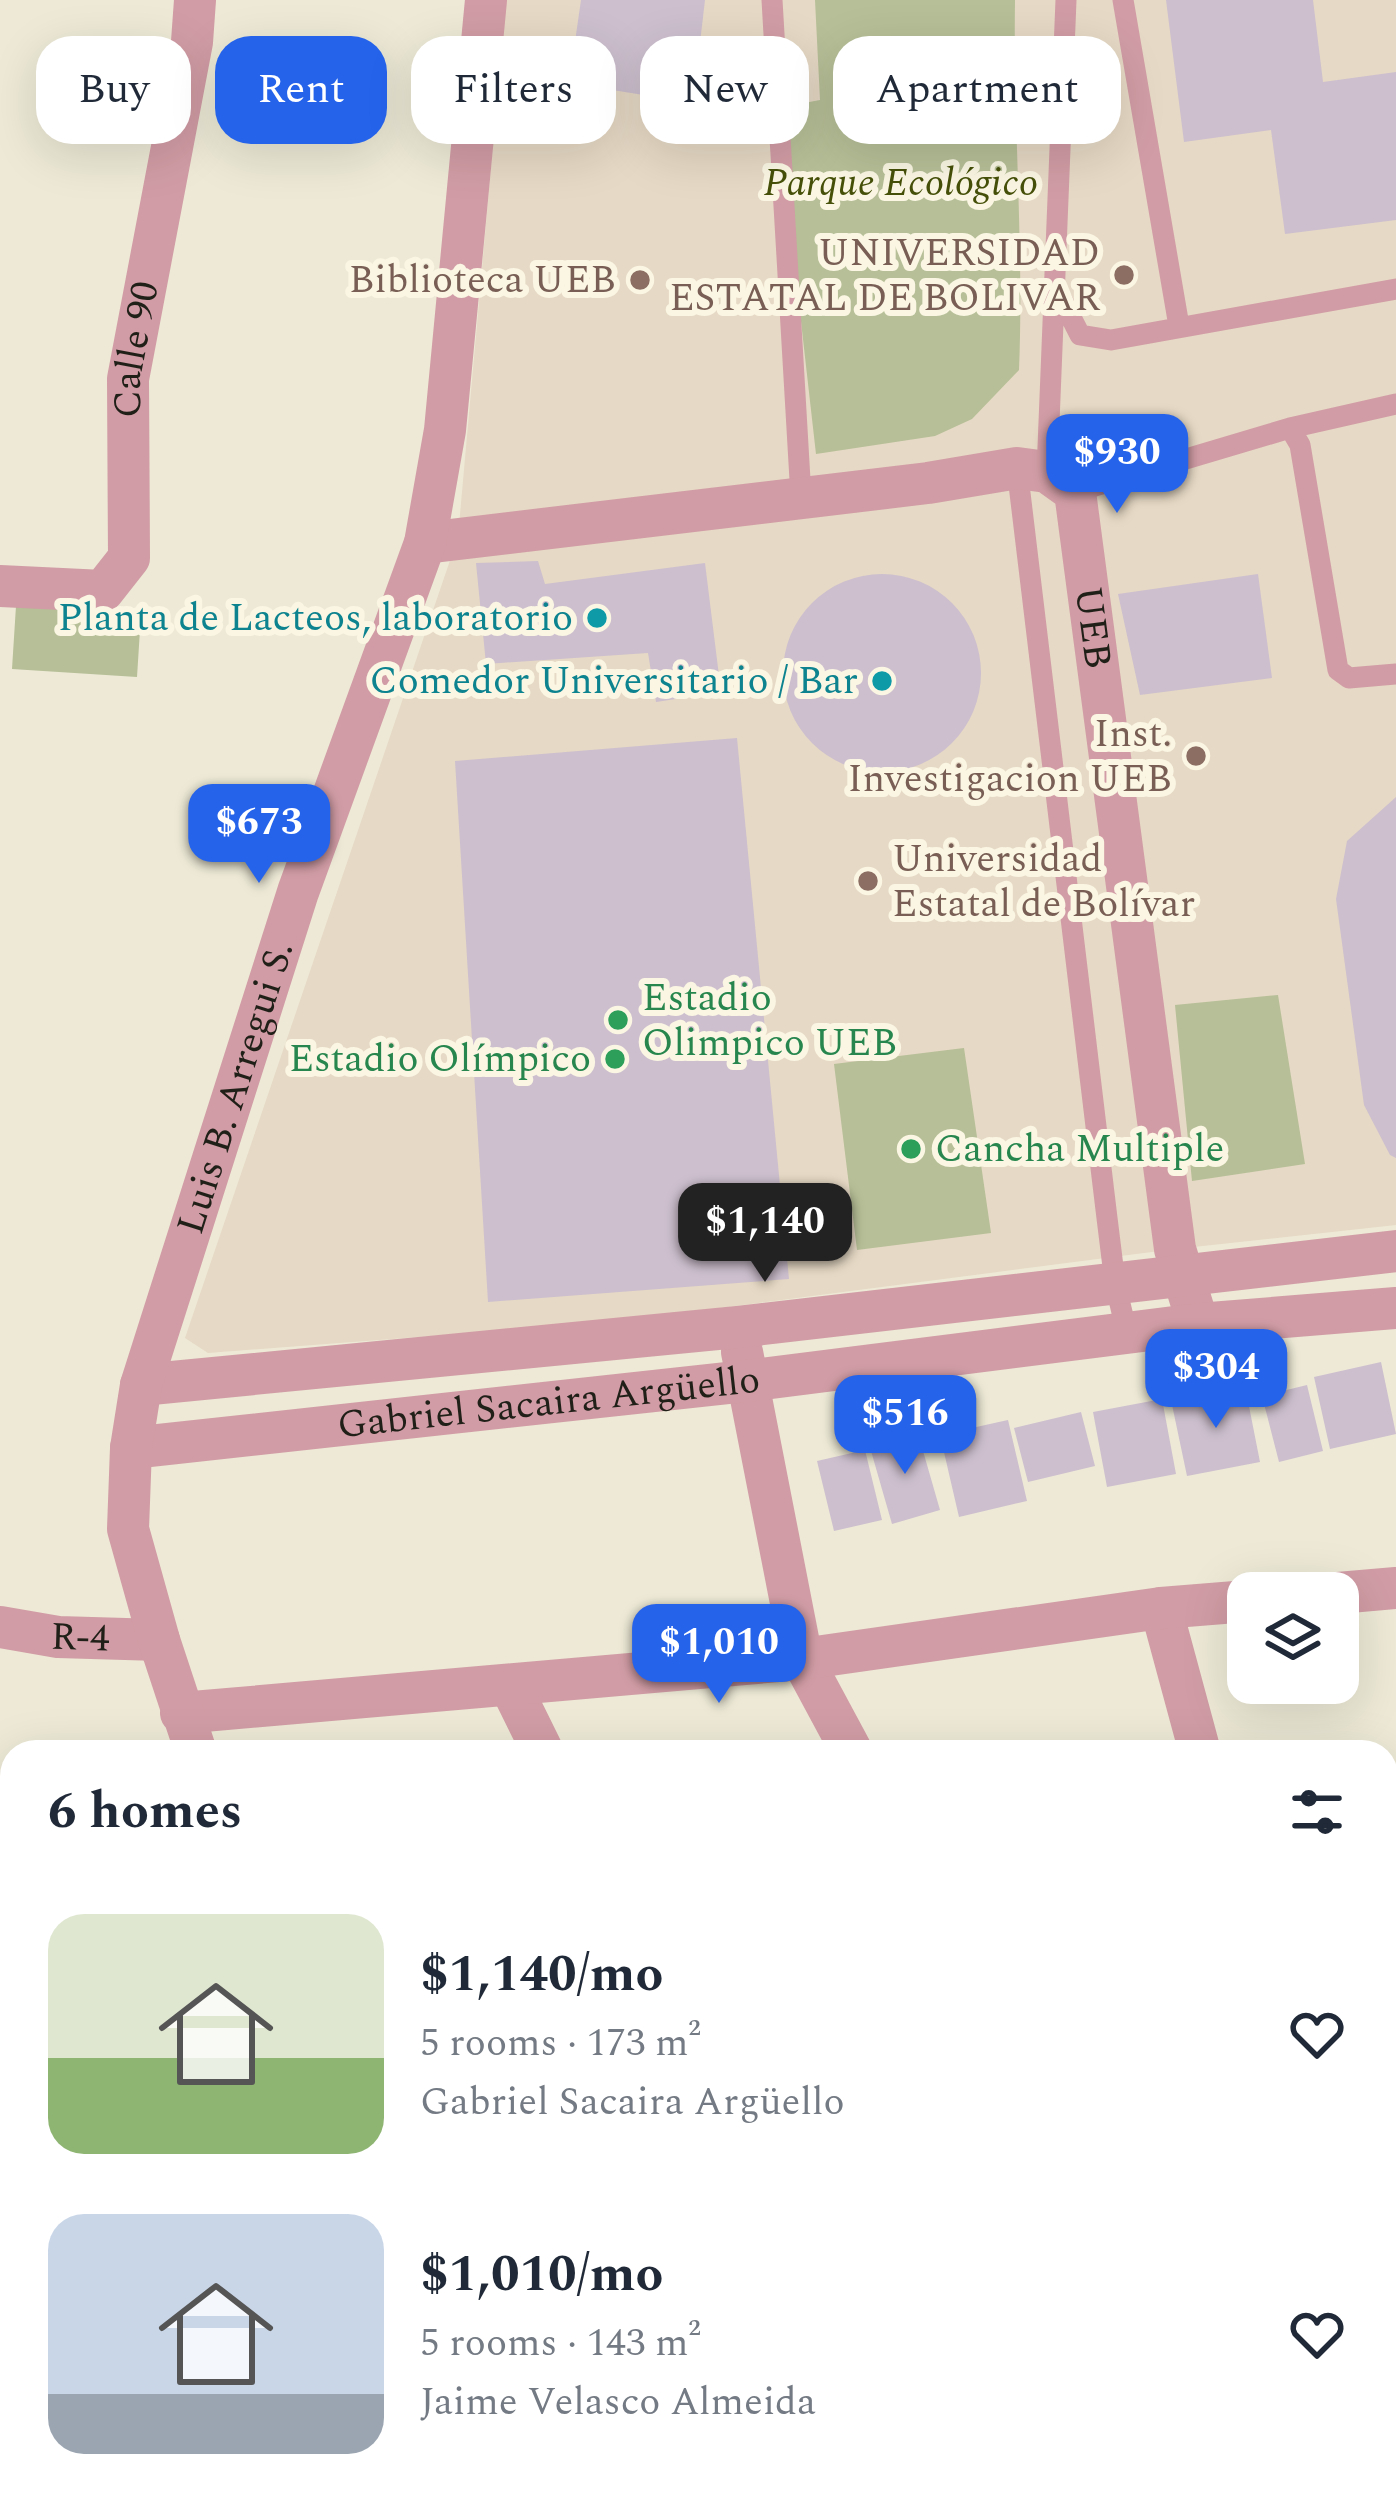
<!DOCTYPE html>
<meta charset="utf-8">
<style>
:root{--surface:#fff;--page:#f6f6f7;--text:#1f2937;--muted:#747a83;--accent:#2563eb}
body{margin:0;font-family:Spectral,serif;background:var(--page);color:var(--text);height:100vh;display:flex;flex-direction:column;font-size:45px;white-space:nowrap}
*{box-sizing:border-box;margin:0}
p{font-size:39px;color:var(--muted)}
.icon{flex:none;width:66px;height:66px;fill:none;stroke:currentColor;stroke-width:2;stroke-linecap:round;stroke-linejoin:round}
.map{position:relative;flex:1;overflow:hidden}
.drawer{position:absolute;left:0px;top:1740px;width:1398px;height:768px;display:flex;flex-direction:column;background:var(--surface);border-radius:36px 36px 0 0;box-shadow:0 12px 48px #0002}
.drawer>*{flex:none}
.hud{position:absolute;left:36px;top:36px;width:1326px;height:108px;display:flex;gap:24px}
.fabs{position:absolute;left:1227px;top:1572px;display:grid;gap:24px}
.fabs a{display:grid;place-items:center;width:132px;height:132px;border-radius:24px;background:var(--surface);box-shadow:0 12px 48px #0002;font-size:60px}
.price{position:absolute;translate:-50% -102px;padding:0 27px;border-radius:24px;background:var(--accent);color:#fff;font-size:39px;line-height:78px;filter:drop-shadow(0 3px 6px #0008)}
.price::after{content:'';position:absolute;left:50%;top:72px;width:36px;height:27px;margin-left:-18px;background:inherit;clip-path:polygon(0 0,100% 0,50% 100%)}
.price.selected{background:#222;color:#fff}
ul{padding:0;list-style:none}
li{display:flex;align-items:center;gap:36px;height:300px;padding:0 48px}
li span{display:grid;place-items:center;flex:none;width:336px;height:240px;border-radius:36px;color:#555}
li>.icon{margin-inline-start:auto}
span .icon{width:144px;height:144px;fill:#fffc;stroke-width:1}
li b{font-size:51px}
h2{display:flex;justify-content:space-between;align-items:center;height:144px;padding:0 48px;font-size:51px}
.tag{padding:0 42px;border-radius:36px;background:var(--surface);box-shadow:0 12px 48px #0002;font-size:42px;line-height:108px}
.tag.selected{background:var(--accent);color:#fff}
.map>svg:first-child{display:block}
</style>
<div class="map">
<svg width="1396" height="2508" viewBox="0 0 1396 2508">
<rect width="100%" height="100%" fill="#ede9d6"/>
<path fill="#e6d9c5" d="M506,0H1396V1225L1175,1249L604,1323L208,1353L185,1338L458,537Z"/>
<path fill="#b6bf97" d="M815,0H1015C1013,124 1024,246 1019,370L972,419L935,436L816,454L786,189L783,107L820,100Z
M16,606L141,614L137,677L12,669Z
M1278,995L1305,1164L1192,1181L1175,1005Z
M964,1048L991,1233L857,1250L834,1064Z"/>
<path fill="#cdbfce" d="M581,0H705L693,103L569,83Z
M1166,0H1313L1323,82L1396,72V220L1285,234L1271,130L1184,142Z
M538,561L545,584L705,563L721,692L656,702L648,653L486,664L476,563Z
M783 673a99 99 0 1 1 198 0a99 99 0 1 1-198 0Z
M1258,574L1272,678L1140,695L1118,594Z
M737,738L789,1279L488,1302L455,761Z
M1396,797V1158L1390,1155L1364,1105L1336,899L1347,841Z
M1381,1362L1396,1434L1330,1449L1314,1377Z
M1307,1385L1323,1451L1279,1462L1262,1396Z
M1245,1386L1260,1462L1187,1476L1171,1400Z
M1162,1399L1176,1474L1107,1487L1093,1412Z
M1081,1412L1095,1466L1028,1482L1014,1428Z
M1008,1420L1027,1501L959,1517L940,1435Z
M917,1430L940,1510L892,1524L869,1444Z
M865,1450L882,1520L834,1531L817,1461Z"/>
<g fill="none" stroke-linecap="round" stroke-linejoin="round">
<path stroke="#d19ca5" stroke-width="21" d="M772,0L801,497
M1123,0L1179,326
M1057,290L1080,335L1111,340L1396,289
M1290,428L1300,445L1338,670L1349,678L1396,674
M1017,468L1107,1218L1115,1283L1127,1333
M1047,472L1066,0
M1075,492L1290,428L1396,404
M0,2121L12,2122"/>
<g stroke="#d19ca5" stroke-width="42">
<path id="s1" d="M425,543L928,483L1017,468L1047,472L1075,492L1175,1249L1198,1324"/>
<path id="s2" d="M0,586L103,591L129,558L128,379L192,42L195,0"/>
<path d="M742,1352L802,1659L852,1752"/>
<path d="M141,1385L738,1327L1396,1251"/>
<path id="s3" d="M131,1448L746,1381L1198,1324L1396,1308"/>
<path d="M1338,1593L1396,1588"/>
<path d="M1161,1608L1200,1752"/>
<path id="s4" d="M0,1627L58,1637L159,1640"/>
<path d="M510,1685L543,1752"/>
<path d="M181,1713L802,1659L1161,1608L1248,1601"/>
<path id="s5" d="M196,1752L159,1640L128,1529L131,1448L141,1385L298,892L425,543L445,430L486,0"/>
<path d="M1386,1875L1396,1876"/>
<path d="M1386,2323L1396,2320"/>
<path d="M328,2496L333,2508"/>
<path d="M669,2496L678,2508"/>
<path d="M90,2508L118,2496"/>
<path d="M851,2508L889,2496"/>
</g>
</g>
<g fill="#8d6e63" stroke="#faf6e3" stroke-width="4.5">
<circle cx="1124" cy="275" r="12"/>
<circle cx="640" cy="280" r="12"/>
<circle cx="1196" cy="756" r="12"/>
<circle cx="868" cy="881" r="12"/>
</g>
<g fill="#0f9aa8" stroke="#faf6e3" stroke-width="4.5">
<circle cx="597" cy="618" r="12"/>
<circle cx="882" cy="681" r="12"/>
</g>
<g fill="#2e9e5b" stroke="#faf6e3" stroke-width="4.5">
<circle cx="618" cy="1020" r="12"/>
<circle cx="615" cy="1059" r="12"/>
<circle cx="911" cy="1149" r="12"/>
</g>
<g text-anchor="middle" dominant-baseline="central" stroke-width="12" stroke-linejoin="round" paint-order="stroke">
<g font-size="39" font-style="italic" fill="#465008" stroke="#faf6e3">
<text x="901" y="183">Parque Ecológico</text>
</g>
<g font-size="39" fill="#785e54" stroke="#faf6e3" text-anchor="end">
<text x="1100" y="253">UNIVERSIDAD<tspan x="1100" dy="45">ESTATAL DE BOLIVAR</tspan></text>
<text x="616" y="280">Biblioteca UEB</text>
<text x="1172" y="734">Inst.<tspan x="1172" dy="45">Investigacion UEB</tspan></text>
<text x="892" y="859" text-anchor="start">Universidad<tspan x="892" dy="45">Estatal de Bolívar</tspan></text>
</g>
<g font-size="39" fill="#201f18" stroke="#faf6e3">
<text stroke="none"><textPath href="#s2" startOffset="354">Calle 90</textPath></text>
<text stroke="none"><textPath href="#s1" startOffset="798">UEB</textPath></text>
<text stroke="none"><textPath href="#s5" startOffset="690">Luis B. Arregui S.</textPath></text>
<text stroke="none"><textPath href="#s3" startOffset="420">Gabriel Sacaira Argüello</textPath></text>
<text stroke="none"><textPath href="#s4" startOffset="81">R-4</textPath></text>
</g>
<g font-size="39" fill="#0d838f" stroke="#faf6e3" text-anchor="end">
<text x="573" y="618">Planta de Lacteos, laboratorio</text>
<text x="858" y="681">Comedor Universitario / Bar</text>
</g>
<g font-size="39" fill="#27864d" stroke="#faf6e3" text-anchor="start">
<text x="642" y="998">Estadio<tspan x="642" dy="45">Olimpico UEB</tspan></text>
<text x="591" y="1059" text-anchor="end">Estadio Olímpico</text>
<text x="935" y="1149">Cancha Multiple</text>
</g>
</g>
</svg>
<div class="fabs">
<a><svg class="icon" aria-label="layers" viewBox="0 0 24 24"><path d="M12 4l9 5-9 5-9-5zM3 14l9 5 9-5"/></svg></a>
</div>
<b class="price" style="left:1117px;top:516px">$930</b>
<b class="price" style="left:259px;top:886px">$673</b>
<b class="price selected" style="left:765px;top:1285px">$1,140</b>
<b class="price" style="left:1216px;top:1431px">$304</b>
<b class="price" style="left:905px;top:1477px">$516</b>
<b class="price" style="left:719px;top:1706px">$1,010</b>
<div class="hud">
<a class="tag">Buy</a>
<a class="tag selected">Rent</a>
<a class="tag">Filters</a>
<a class="tag">New</a>
<a class="tag">Apartment</a>
</div>
<section class="drawer">
<h2>6 homes<svg class="icon" aria-label="filters" viewBox="0 0 24 24"><path d="M4 7h16M4 17h16"/><circle cx="9" cy="7" r="2"/><circle cx="15" cy="17" r="2"/></svg></h2>
<ul>
<li><span style="background:linear-gradient(#dfe7d0 60%,#8fb573 0)"><svg class="icon" aria-label="home" viewBox="0 0 24 24"><path d="M3 11l9-7 9 7M6 9v11h12V9"/></svg></span><div><b>$1,140/mo</b><p>5 rooms · 173 m²</p><p>Gabriel Sacaira Argüello</p></div><svg class="icon" aria-label="heart" viewBox="0 0 24 24"><path d="M12 20l-8-8c-3-5 5-10 8-4 3-6 11-1 8 4z"/></svg></li>
<li><span style="background:linear-gradient(#c9d6e8 75%,#9aa5b1 0)"><svg class="icon" aria-label="home" viewBox="0 0 24 24"><path d="M3 11l9-7 9 7M6 9v11h12V9"/></svg></span><div><b>$1,010/mo</b><p>5 rooms · 143 m²</p><p>Jaime Velasco Almeida</p></div><svg class="icon" aria-label="heart" viewBox="0 0 24 24"><path d="M12 20l-8-8c-3-5 5-10 8-4 3-6 11-1 8 4z"/></svg></li>
</ul>
</section>
</div>
